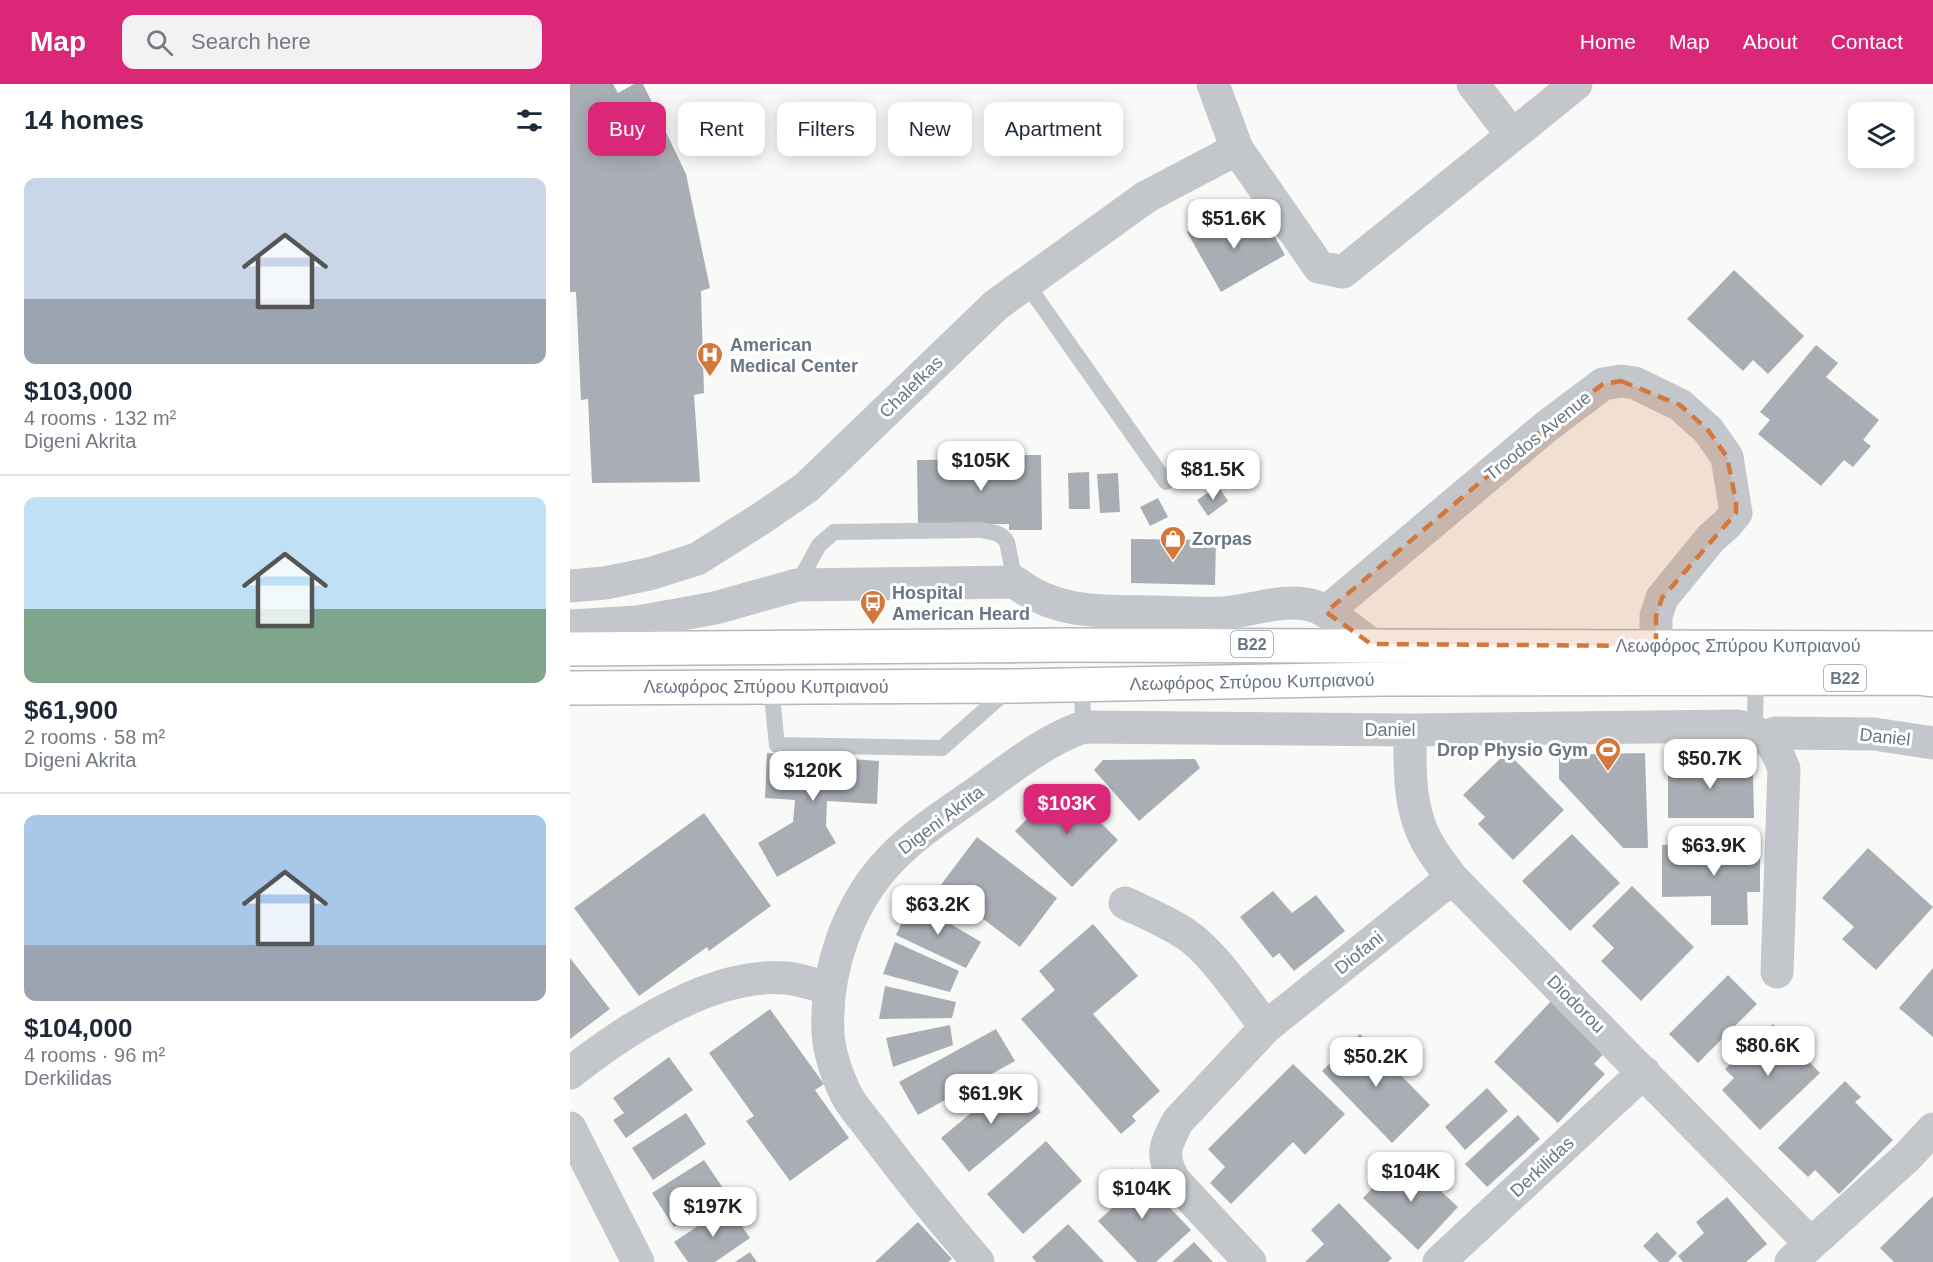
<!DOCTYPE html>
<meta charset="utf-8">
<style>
:root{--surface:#fff;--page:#f2f2f3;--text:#1f2937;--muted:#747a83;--line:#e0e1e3;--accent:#db2777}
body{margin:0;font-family:Arial,sans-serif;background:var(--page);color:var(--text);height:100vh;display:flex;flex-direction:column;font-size:22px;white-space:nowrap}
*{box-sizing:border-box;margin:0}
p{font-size:20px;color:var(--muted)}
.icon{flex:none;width:33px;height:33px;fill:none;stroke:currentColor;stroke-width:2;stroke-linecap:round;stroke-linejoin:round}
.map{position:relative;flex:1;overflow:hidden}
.side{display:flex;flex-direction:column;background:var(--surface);width:570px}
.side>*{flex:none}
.guide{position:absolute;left:18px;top:18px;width:570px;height:54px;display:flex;gap:12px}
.controls{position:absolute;left:1278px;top:18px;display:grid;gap:12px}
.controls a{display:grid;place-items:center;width:66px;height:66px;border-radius:12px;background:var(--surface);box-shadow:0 3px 15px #0003;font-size:30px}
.price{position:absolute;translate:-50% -51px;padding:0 14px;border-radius:12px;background:#fff;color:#222;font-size:20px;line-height:39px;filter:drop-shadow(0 2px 3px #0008)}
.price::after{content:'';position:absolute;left:50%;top:36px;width:18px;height:14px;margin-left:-9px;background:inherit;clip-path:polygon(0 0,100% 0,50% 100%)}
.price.on{background:var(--accent);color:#fff}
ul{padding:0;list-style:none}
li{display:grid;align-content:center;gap:12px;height:318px;padding:0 24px}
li+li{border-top:2px solid var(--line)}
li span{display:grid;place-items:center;height:186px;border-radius:12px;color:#555}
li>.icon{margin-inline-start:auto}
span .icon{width:108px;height:108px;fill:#fffc;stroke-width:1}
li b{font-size:26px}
h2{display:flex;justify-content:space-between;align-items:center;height:72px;padding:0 24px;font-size:26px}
.pill{padding:0 21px;border-radius:12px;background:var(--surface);box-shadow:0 3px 15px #0003;font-size:21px;line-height:54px}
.pill.on{background:var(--accent);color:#fff}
header{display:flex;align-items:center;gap:36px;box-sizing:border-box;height:84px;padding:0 30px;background:var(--accent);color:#fff}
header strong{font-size:28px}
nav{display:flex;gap:33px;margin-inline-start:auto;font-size:21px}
.search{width:420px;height:54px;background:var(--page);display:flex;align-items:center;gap:15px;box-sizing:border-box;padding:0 21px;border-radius:12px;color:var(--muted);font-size:22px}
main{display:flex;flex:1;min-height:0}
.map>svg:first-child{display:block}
</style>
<header>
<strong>Map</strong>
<div class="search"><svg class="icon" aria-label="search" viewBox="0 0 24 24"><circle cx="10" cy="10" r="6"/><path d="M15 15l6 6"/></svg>Search here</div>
<nav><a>Home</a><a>Map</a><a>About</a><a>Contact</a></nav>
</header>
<main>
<section class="side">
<h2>14 homes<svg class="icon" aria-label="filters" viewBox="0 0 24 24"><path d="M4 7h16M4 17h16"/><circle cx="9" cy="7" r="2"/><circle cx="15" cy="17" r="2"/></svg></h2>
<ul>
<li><span style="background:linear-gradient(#c9d6e8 65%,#9aa5b1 0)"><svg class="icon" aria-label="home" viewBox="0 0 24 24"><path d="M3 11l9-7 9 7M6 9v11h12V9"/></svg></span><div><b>$103,000</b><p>4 rooms · 132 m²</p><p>Digeni Akrita</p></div></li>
<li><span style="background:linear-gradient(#bfe0f5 60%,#7fa58c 0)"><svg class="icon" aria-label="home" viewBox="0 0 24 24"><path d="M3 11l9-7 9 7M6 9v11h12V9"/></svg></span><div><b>$61,900</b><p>2 rooms · 58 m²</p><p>Digeni Akrita</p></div></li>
<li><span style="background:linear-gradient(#a9c7e8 70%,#9aa5b1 0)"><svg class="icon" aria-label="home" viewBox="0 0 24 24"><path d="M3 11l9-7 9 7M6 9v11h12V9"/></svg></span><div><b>$104,000</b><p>4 rooms · 96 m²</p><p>Derkilidas</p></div></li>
</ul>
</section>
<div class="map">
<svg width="1363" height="1178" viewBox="0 0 1363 1178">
<rect width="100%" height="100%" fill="#f9f9f7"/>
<path fill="#a9aeb5" d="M0,0H43L48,9L64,0H73L116,90L140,204L131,207L134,309L124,311L130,398L22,399L18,315L11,316L6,208H0Z
M653,127L669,156L697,139L715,171L651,208L617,148Z
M1164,186L1234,252L1198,290L1183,276L1173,287L1117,235Z
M1246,261L1268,279L1256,293L1309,336L1293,356L1301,362L1283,383L1274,376L1251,402L1188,350L1200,336L1190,328Z
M439,371H471L472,446H439V440L348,441L347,376L439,375Z
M519,388L520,425H499L498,389Z
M548,389L550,428L530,429L527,390Z
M648,402L658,417L638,432L627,416Z
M588,414L598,433L580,442L570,423Z
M561,455L646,456L645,501L561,499Z
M937,668L994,726L943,776L908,740L915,733L893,711Z
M197,669L309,677L307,720L257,717L256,742L266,759L207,793L188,759L223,738L225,716L195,714Z
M1075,669L1078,764H1053L989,695V671Z
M625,675L630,684L569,737L524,686L533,676Z
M1098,677L1166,678L1183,690L1184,734H1098Z
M492,700L548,756L502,803L445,747Z
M134,729L201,822L139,867L137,863L69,912L4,824Z
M1002,750L1050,799L1000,847L952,797Z
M407,753L487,814L450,863L370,802Z
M1092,761H1190V808H1177L1178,841H1141V812L1092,813Z
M1298,764L1363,823L1306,886L1272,855L1284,843L1252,814Z
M1062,802L1124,863L1071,917L1031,877L1044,864L1022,842Z
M703,807L722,829L746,811L775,847L724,887L709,869L703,874L670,833Z
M342,817L411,858L396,884L326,851Z
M523,840L568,892L523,930L590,1007L562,1032L566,1037L551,1050L451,935L485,906L469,887Z
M325,858L389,887L380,908L313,890Z
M0,874L40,925L0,955Z
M1363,884V953L1329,924Z
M1158,891L1187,920L1128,979L1099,950Z
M315,902L386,918L382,934L309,935Z
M983,915L1037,966L1024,980L1035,990L988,1039L924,978Z
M200,925L254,1000L245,1006L279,1054L220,1097L176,1037L184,1032L139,969Z
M1203,940L1250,989L1190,1046L1152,1006L1164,994L1155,985Z
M380,941L383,961L323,983L316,954Z
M426,945L445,977L348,1031L329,998Z
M790,950L860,1021L822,1059L752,987Z
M99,973L123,1006L56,1054L43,1036L54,1029L43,1014Z
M723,980L775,1030L735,1071L723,1058L661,1120L640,1099L655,1083L638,1065Z
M443,994L471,1028L399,1088L371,1054Z
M1275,997L1291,1013L1285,1018L1323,1056L1269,1110L1245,1086L1238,1093L1208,1064Z
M917,1004L938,1027L895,1066L875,1043Z
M116,1029L136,1060L83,1096L62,1064Z
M948,1031L970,1055L917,1103L895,1080Z
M476,1057L512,1097L453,1150L417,1110Z
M833,1072L888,1123L848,1166L793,1114Z
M134,1076L157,1110L104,1143L82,1109Z
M562,1084L621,1146L586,1178H567L528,1137L546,1121L535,1110Z
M1363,1112V1178H1324L1310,1164Z
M1157,1113L1197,1160L1176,1178H1113L1108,1172L1134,1149L1126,1138Z
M769,1119L822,1174L818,1178H735L754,1160L741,1146Z
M158,1122L180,1154L145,1178H118L104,1158Z
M348,1138L382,1175L378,1178H305Z
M498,1140L534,1178H466L462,1173Z
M1087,1148L1107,1169L1098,1178H1089L1073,1162Z
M624,1158L643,1178H602Z
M180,1168L187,1178H165Z"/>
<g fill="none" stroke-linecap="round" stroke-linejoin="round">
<defs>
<path id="primary" d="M0,565L496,561L1363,564
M0,604L442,602L812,595L1347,594L1363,596"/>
</defs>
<use href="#primary" stroke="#b4b8bc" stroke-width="36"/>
<path stroke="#c3c6ca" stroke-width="16" d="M456,199L596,398
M227,501L249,461L264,448L410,446C421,448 431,448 437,458L445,498
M512,601L513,643
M201,603L207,661L372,664L440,604
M1182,645L1185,637L1186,594"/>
<path stroke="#c3c6ca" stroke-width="33" d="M643,0L667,65L749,183L773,188L1006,0
M903,0L942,51
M0,502L35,499L79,490L127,475L192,434L237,403L426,221L576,113L667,65
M756,528L977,342L1033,300L1051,297L1065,299L1110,321L1138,346L1157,373L1166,429L1157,440L1141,454L1092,514L1086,532V562
M0,542L68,538L145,524L227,501L445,498C487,531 534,527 585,528C607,528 631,530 653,529C683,527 714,513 744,522C762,528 785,549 801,560
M840,646C840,684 838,721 856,756C863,769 873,782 882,794L1241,1160
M1197,654L1205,649L1304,650L1363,659
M555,819C576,829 598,838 617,851C644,869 675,917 696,943
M0,989C55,946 142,888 215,894C230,895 246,901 260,905
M0,1044L68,1178
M408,1178C372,1136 338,1094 305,1050C295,1036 280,1021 274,1006C266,988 259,968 258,949C255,886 278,819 322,774C347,748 379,728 409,707C442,683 474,657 513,643L840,646L1168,642C1195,649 1205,659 1214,685L1207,888
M680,1178L604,1096C590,1070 595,1062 608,1037L696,943L882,794
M869,1178L1074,988
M1221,1178L1337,1073L1363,1045"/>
<use href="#primary" stroke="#fff" stroke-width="33"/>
</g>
<path fill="#d3773d" fill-opacity="0.2" stroke="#d3773d" stroke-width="4.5" stroke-dasharray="12 8" stroke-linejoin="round" d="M1051,297L1110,321L1138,346L1157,373L1166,418V429L1092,514L1086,532V562L801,560L756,528L977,342L1033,300Z"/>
<defs>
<symbol id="hospital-pin" viewBox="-11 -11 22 30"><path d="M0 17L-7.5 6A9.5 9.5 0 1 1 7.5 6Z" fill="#d3773d" stroke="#fff"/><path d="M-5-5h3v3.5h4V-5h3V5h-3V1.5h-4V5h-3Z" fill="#fff"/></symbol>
<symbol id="shop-pin" viewBox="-11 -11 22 30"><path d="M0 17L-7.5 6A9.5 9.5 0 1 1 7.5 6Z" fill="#d3773d" stroke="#fff"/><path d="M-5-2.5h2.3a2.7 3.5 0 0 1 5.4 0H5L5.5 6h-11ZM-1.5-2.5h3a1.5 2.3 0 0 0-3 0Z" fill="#fff"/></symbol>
<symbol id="bus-pin" viewBox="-11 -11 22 30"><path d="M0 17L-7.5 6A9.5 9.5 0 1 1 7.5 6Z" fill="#d3773d" stroke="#fff"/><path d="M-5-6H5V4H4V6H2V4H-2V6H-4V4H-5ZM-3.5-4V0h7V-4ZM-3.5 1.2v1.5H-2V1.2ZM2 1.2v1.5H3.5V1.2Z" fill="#fff"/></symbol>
<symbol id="stadium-pin" viewBox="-11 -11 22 30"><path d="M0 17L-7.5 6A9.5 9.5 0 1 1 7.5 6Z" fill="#d3773d" stroke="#fff"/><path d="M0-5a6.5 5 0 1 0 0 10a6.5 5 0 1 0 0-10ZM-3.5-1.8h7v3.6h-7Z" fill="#fff"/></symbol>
</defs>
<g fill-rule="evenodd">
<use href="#hospital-pin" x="125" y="256" width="30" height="40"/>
<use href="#shop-pin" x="588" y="440" width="30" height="40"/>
<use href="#bus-pin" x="288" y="504" width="30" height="40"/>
<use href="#stadium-pin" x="1023" y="651" width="30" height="40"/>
</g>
<g text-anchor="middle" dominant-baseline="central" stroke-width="6" stroke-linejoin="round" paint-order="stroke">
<g fill="#fff" stroke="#979faa" stroke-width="1.5">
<rect x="661" y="547" width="42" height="26" rx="4.5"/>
<rect x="1254" y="581" width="42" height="26" rx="4.5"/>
</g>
<g font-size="16" font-weight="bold" fill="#6b7685">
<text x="682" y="560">B22</text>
<text x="1275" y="594">B22</text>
</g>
<g font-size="18" font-weight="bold" fill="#6b7685" stroke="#fff" text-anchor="start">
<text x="160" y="261">American<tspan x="160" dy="21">Medical Center</tspan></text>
<text x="622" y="455">Zorpas</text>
<text x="322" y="509">Hospital<tspan x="322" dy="21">American Heard</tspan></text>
<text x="1018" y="666" text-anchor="end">Drop Physio Gym</text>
</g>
<g font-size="18" fill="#6b7685" stroke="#fff">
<text transform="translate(341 303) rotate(-44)">Chalefkas</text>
<text transform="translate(968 352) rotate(-39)">Troodos Avenue</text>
<text x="1168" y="562">Λεωφόρος Σπύρου Κυπριανού</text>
<text transform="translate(682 598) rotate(-1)">Λεωφόρος Σπύρου Κυπριανού</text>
<text x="196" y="603">Λεωφόρος Σπύρου Κυπριανού</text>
<text x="820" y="646">Daniel</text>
<text transform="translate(1315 653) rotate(6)">Daniel</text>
<text transform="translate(371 736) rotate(-37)">Digeni Akrita</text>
<text transform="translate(789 869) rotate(-39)">Diofani</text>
<text transform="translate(1006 920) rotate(45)">Diodorou</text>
<text transform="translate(972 1083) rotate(-43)">Derkilidas</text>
</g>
</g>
</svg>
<div class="controls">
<a><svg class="icon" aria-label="layers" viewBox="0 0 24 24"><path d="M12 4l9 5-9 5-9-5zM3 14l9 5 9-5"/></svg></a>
</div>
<b class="price" style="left:664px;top:166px">$51.6K</b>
<b class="price" style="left:411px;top:408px">$105K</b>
<b class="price" style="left:643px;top:417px">$81.5K</b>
<b class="price" style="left:1140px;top:706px">$50.7K</b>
<b class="price" style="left:243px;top:718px">$120K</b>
<b class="price on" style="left:497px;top:751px">$103K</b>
<b class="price" style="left:1144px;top:793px">$63.9K</b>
<b class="price" style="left:368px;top:852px">$63.2K</b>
<b class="price" style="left:1198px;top:993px">$80.6K</b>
<b class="price" style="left:806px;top:1004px">$50.2K</b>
<b class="price" style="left:421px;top:1041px">$61.9K</b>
<b class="price" style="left:841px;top:1119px">$104K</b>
<b class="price" style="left:572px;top:1136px">$104K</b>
<b class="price" style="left:143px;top:1154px">$197K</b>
<div class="guide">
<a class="pill on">Buy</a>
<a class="pill">Rent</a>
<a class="pill">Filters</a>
<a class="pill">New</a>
<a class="pill">Apartment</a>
</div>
</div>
</main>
